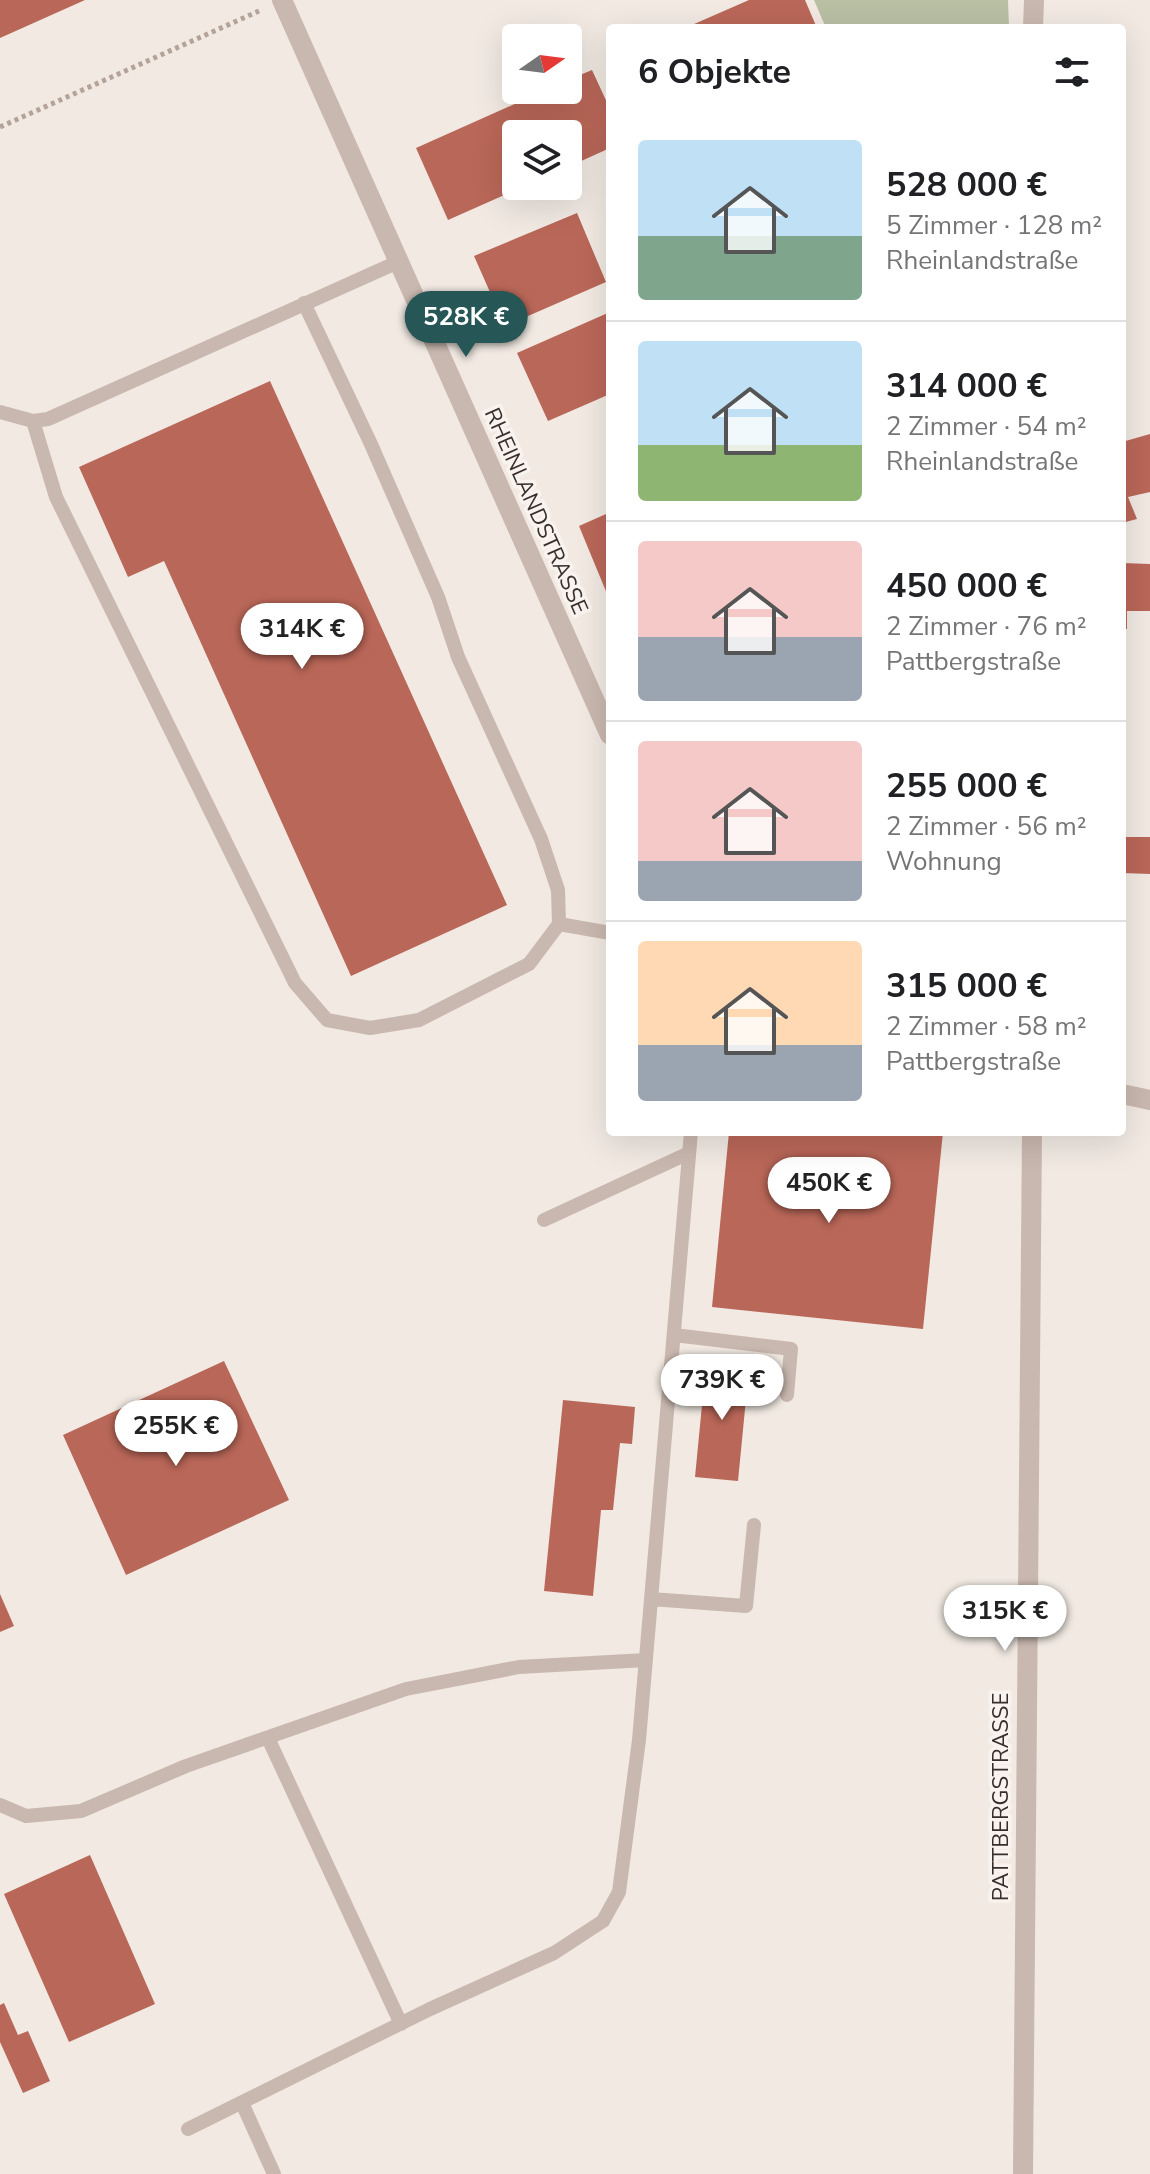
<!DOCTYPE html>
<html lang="de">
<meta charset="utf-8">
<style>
:root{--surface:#fff;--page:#f2f2f2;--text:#202124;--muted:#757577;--line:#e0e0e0;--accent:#265655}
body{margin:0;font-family:"Nunito Sans",sans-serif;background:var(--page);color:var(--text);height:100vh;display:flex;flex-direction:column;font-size:30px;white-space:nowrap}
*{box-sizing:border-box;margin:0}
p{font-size:26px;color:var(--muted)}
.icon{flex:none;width:44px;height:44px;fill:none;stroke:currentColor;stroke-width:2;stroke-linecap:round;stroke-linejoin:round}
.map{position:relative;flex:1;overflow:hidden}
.details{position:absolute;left:606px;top:24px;width:520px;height:1112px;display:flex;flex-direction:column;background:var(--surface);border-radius:8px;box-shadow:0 8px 32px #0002}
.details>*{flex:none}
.needle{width:52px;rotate:76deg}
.tools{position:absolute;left:502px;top:24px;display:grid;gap:16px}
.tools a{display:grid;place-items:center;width:80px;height:80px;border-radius:8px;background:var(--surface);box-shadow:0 8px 32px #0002;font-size:40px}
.price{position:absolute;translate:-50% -68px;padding:0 18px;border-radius:28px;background:#fff;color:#222;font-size:26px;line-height:52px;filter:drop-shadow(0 2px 4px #0008)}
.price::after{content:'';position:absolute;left:50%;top:48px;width:24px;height:18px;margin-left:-12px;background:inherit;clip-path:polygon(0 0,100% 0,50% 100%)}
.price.on{background:var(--accent);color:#fff}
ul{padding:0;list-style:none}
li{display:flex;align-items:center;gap:24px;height:200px;padding:0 32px}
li+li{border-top:2px solid var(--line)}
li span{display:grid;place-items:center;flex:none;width:224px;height:160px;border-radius:8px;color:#555}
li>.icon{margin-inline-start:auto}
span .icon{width:96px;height:96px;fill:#fffc;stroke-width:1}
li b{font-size:34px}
h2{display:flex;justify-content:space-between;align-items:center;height:96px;padding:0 32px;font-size:34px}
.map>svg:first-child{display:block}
</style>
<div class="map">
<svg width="1150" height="2174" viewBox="0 0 1150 2174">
<rect width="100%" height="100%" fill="#f1e9e2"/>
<path fill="#b8bfa3" d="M814,0H1008L1009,28H826Z"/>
<path fill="#b96758" d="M0,0H85L0,38Z
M749,0H805L817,28H685Z
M592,70L610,109V148L568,167V134H516V186H525L448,220L416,148L546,90H568V80Z
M577,213L606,282L505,326L474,256Z
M610,312V394L548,421L517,353Z
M270,381L507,905L351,976L164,561L128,577L79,467Z
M1150,434V492L1128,497L1137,519L1122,523V442Z
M606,514L610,523V601L579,526Z
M1122,563L1150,564V611H1127V629H1122Z
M1122,837H1150V874L1122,873Z
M729,1132H943L923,1329L712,1307Z
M224,1361L289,1500L126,1575L63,1435Z
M706,1364L749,1368L738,1481L695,1477Z
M563,1400L635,1407L632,1444L620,1443L613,1510H601L593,1596L544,1591Z
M0,1594L14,1626L0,1632Z
M90,1855L155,2004L69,2042L4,1894Z
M4,2003L18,2035L28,2031L50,2081L23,2093L0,2042V2005Z"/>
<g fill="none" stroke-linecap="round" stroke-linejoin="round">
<path stroke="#b4a399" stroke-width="5" stroke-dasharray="4 4" stroke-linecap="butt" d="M0,127L259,11"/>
<path stroke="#c9b8af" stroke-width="14" d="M0,412L33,421L48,419L398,262
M33,421L56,497L295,983L327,1020L370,1028L419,1020L529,964L559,924L558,890L541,839L458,657L438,597L370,442L304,303
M559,924L610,933
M544,1220L689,1153
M674,1335L791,1349L787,1395
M651,1599L746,1606L754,1525
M268,1738L401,2024
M0,1805L26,1816L81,1811L186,1766L406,1689L519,1667L646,1660
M242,2103L274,2174
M188,2129L430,2009L554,1953L603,1921L619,1892L639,1740L691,1132"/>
<path stroke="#c9b8af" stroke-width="20" d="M282,0L610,735
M1033,28L1034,0
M1122,1094L1150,1100
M1023,2174C1025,1827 1030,1479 1032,1132"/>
</g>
<g text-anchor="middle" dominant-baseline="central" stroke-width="7" stroke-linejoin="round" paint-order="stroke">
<g font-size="22" fill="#382f2c" stroke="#f9f3ef">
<text transform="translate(536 511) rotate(66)">RHEINLANDSTRASSE</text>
<text transform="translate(1001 1797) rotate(-90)">PATTBERGSTRASSE</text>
</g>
</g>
</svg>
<div class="tools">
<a><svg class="needle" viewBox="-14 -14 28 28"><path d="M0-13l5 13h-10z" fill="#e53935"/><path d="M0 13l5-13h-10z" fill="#757577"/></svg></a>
<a><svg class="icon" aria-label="layers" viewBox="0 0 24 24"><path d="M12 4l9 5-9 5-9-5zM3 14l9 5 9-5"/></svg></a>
</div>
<b class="price on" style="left:466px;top:359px">528K €</b>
<b class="price" style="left:302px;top:671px">314K €</b>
<b class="price" style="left:829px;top:1225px">450K €</b>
<b class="price" style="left:722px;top:1422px">739K €</b>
<b class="price" style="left:176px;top:1468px">255K €</b>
<b class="price" style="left:1005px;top:1653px">315K €</b>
<section class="details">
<h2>6 Objekte<svg class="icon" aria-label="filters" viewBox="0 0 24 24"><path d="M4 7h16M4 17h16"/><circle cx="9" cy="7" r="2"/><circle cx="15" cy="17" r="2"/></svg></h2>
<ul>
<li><span style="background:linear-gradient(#bfe0f5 60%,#7fa58c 0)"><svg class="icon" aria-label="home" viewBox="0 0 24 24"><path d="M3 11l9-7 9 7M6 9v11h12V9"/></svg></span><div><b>528 000 €</b><p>5 Zimmer · 128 m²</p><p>Rheinlandstraße</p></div></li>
<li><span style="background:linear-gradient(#bfe0f5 65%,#8fb573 0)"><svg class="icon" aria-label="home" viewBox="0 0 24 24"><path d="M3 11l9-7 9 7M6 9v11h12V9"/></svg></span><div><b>314 000 €</b><p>2 Zimmer · 54 m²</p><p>Rheinlandstraße</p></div></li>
<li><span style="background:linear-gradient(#f6c9c9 60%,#9aa5b1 0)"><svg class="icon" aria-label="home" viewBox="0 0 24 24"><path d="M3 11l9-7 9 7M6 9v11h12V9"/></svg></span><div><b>450 000 €</b><p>2 Zimmer · 76 m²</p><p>Pattbergstraße</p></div></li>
<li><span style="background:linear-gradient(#f6c9c9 75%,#9aa5b1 0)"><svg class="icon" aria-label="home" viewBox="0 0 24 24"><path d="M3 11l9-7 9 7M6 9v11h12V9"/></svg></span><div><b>255 000 €</b><p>2 Zimmer · 56 m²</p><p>Wohnung</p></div></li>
<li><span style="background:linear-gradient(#ffd9b3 65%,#9aa5b1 0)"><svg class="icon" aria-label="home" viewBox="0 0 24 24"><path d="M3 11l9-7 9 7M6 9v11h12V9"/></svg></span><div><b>315 000 €</b><p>2 Zimmer · 58 m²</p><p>Pattbergstraße</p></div></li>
</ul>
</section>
</div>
